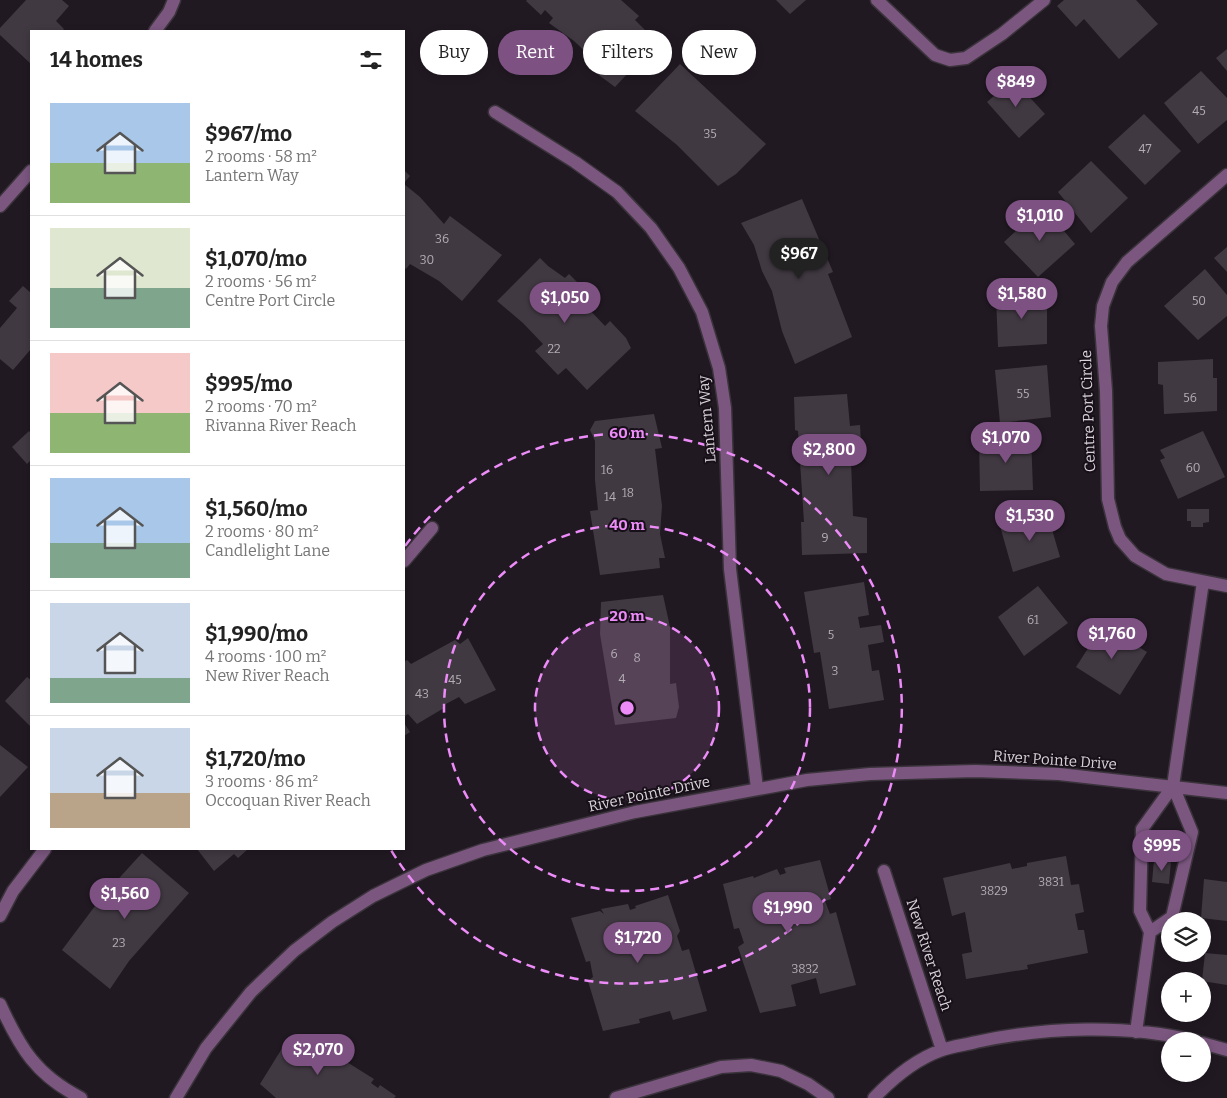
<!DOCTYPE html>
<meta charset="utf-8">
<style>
:root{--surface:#fff;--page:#f6f6f6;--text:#222;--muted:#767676;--line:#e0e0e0;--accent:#7d5283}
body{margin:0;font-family:Bitter,serif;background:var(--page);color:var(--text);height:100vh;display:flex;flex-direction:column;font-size:19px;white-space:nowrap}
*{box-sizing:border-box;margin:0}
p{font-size:16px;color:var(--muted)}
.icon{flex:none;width:28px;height:28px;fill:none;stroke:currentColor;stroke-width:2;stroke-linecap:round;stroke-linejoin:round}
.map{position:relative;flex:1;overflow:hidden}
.panel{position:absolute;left:30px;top:30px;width:375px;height:820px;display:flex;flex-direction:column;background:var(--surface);border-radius:0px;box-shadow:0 2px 8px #0003}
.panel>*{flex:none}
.banner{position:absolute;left:420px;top:30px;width:475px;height:45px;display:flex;gap:10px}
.tools{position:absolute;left:1161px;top:912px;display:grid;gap:10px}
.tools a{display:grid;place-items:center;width:50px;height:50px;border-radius:50%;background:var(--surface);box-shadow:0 2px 8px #0003;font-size:25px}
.price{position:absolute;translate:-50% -42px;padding:0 11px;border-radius:18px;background:var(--accent);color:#fff;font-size:16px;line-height:32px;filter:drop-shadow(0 1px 2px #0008)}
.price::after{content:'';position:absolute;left:50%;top:30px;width:15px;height:11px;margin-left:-8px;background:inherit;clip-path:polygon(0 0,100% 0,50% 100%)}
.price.current{background:#222;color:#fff}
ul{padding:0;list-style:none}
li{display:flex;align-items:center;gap:15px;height:125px;padding:0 20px}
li+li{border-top:1px solid var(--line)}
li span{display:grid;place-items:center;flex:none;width:140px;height:100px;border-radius:0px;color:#555}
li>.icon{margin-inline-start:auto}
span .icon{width:60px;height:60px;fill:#fffc;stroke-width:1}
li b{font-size:21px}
h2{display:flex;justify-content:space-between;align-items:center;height:60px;padding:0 20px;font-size:21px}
.tag{padding:0 18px;border-radius:22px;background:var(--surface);box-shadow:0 2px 8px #0003;font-size:18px;line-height:45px}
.tag.current{background:var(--accent);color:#fff}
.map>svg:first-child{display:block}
</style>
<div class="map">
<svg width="1227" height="1098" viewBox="0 0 1227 1098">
<rect width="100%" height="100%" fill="#211922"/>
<path fill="#413942" d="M26,0H62L69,6L56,21L64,29L62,31H31V64L0,35V28Z
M527,0H621L639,16L635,20L657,42L615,87L588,67L594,60L574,41L549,23L553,18L545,10L541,15L526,1Z
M776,0H806L790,14Z
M1064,0H1136L1158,24L1119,59L1084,19L1076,27L1057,6Z
M1227,49V71L1216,58Z
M680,64L766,144L736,174L718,186L677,145L635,111Z
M1201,71L1227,98V120L1198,144L1164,103Z
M1013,79L1045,114L1019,138L987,102Z
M1144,114L1181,151L1145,185L1108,147Z
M1091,161L1128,198L1091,233L1058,192Z
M404,170L410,176L404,183Z
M404,184L420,197L444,224L450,216L502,255L462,301L439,281L410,264L406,269L404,267Z
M802,199L833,272L828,274L852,337L795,364L782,331L772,291L762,271L754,245L741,223Z
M1043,206L1075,244L1038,277L1004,242Z
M1227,247V272L1214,258Z
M540,258L548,266L565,278L569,274L594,299L586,306L605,326L610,321L626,338L631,348L587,390L566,368L558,375L535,351L543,344L523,323L497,301Z
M1205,269L1227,295V316L1198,340L1164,306Z
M23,286L31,293V349L13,370L0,359V328L17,308L9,301Z
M1047,294V344L998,347L996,296Z
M1213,359V378H1217V411L1164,414L1163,385L1158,384V362Z
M1047,365L1051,417L1000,423L995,370Z
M847,394L850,426L860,425L862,460H851L853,516L867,518V553L802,555L801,522H804L798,431L795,430L794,397Z
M654,414L662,448L655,449L662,506L660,534L665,558H659L660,568L600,575L590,511L598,510L595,480V441L590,430L595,421Z
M29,431L31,434V460L27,464L12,447Z
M1203,431L1225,477L1178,499L1160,460L1165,458L1160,450Z
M1031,436L1033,490L980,491L979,439Z
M1187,509H1209V522L1203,523V527H1191V521H1187Z
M1047,512L1060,557L1013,572L1000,526Z
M864,582L869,615L858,617L860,628L881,625L884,642L868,645L872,671L879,670L884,700L829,709L820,652L814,653L804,592Z
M1038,586L1068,623L1024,656L998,617Z
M663,595L670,627V684L676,683L679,707L676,718L615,725L600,634L601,602Z
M1103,625L1147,652L1120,695L1076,667Z
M468,638L496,690L465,704L459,697L442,706L444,708L417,724L408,714L404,717V662L407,660L411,664L455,640L460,644Z
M27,677L31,680V727L5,701Z
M404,723L410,732L404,736Z
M0,745L28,767L0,797Z
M197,849H248L238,858L234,854L214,871Z
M142,853L189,893L129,961L110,989L62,950L101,898Z
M1066,856L1071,885L1079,884L1084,912L1075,914L1078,930H1084L1088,953L1027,965L1028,969L966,979L962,954L972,952L965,912L952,916L943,878L1010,863L1012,869L1027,866V863Z
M820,860L831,899L825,901L830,914L836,912L856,985L820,994L816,978L791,985L796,1006L760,1013L738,947L744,943L739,928L734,929L723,884L753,876L754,878L777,869L780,875L786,873L784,868Z
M1154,860L1171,861L1169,884L1152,882Z
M1204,879L1227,882V921L1201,918Z
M668,895L680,931L677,936L682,951L689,949L707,1011L673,1020L670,1011L639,1019L640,1023L603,1031L588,981L593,977L590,961L586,962L571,918L600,911L604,914L601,909L628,904L630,910L636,908L635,906Z
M1205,953L1227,955V985L1202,981Z
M289,1037L310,1052L318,1044L374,1079L371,1083L378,1088L380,1085L396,1096L394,1098H276L260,1084Z"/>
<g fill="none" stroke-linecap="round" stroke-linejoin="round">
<defs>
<path id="minor" d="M877,0L935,55L950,60L966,58L1002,34L1044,0
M155,31L169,12L174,0
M495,112L575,162L617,192L651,228L679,268L702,312L719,368L725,408L730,569L757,788
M1227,175L1127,262L1112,282L1103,306L1101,326L1106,391L1108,499L1115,527L1120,539L1135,556L1166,574L1227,586
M0,206L31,171
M404,561L432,528
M884,871L942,1050
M0,916L13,891L45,849
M1150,932L1172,917L1192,832L1173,786
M0,1004C20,1048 36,1075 81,1098
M1136,1032L1150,932L1140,911L1142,829L1173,786L1203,582
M1202,1043L1227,1050
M176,1098L206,1048L251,992L294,951L332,922L373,896L426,870L483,850L635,812L807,780L870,774L975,771L1059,774L1227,793
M616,1098L721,1067L751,1065L781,1071L808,1084L828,1098
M874,1098C893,1078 916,1059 942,1050C953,1046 965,1045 976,1042C1045,1027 1127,1024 1196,1041"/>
</defs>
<use href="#minor" stroke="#3b333c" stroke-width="15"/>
<use href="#minor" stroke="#7b577f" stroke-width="12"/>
</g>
<circle cx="627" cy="708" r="92" fill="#ed8cf9" fill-opacity=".12"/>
<g fill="none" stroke="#ed8cf9" stroke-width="2.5" stroke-dasharray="9 6">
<circle cx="627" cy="708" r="92"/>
<circle cx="627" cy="708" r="183"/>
<path d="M405 546A275 275 0 1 1 391 850"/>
</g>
<g text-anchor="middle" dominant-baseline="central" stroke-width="4" stroke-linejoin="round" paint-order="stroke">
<g font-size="12" fill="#b3acb3">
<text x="1199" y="111">45</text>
<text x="710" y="134">35</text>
<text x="1145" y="149">47</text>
<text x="442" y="239">36</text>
<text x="427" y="260">30</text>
<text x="1199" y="301">50</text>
<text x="554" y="349">22</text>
<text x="1023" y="394">55</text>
<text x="1190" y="398">56</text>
<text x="1193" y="468">60</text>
<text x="607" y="470">16</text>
<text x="628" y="493">18</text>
<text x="610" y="497">14</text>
<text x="825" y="538">9</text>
<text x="1033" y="620">61</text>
<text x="831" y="635">5</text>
<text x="614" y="654">6</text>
<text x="637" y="658">8</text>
<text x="835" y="671">3</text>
<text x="622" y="679">4</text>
<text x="455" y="680">45</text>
<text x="422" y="694">43</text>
<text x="1051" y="882">3831</text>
<text x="994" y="891">3829</text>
<text x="119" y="943">23</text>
<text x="805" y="969">3832</text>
</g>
<g font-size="15" fill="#d9d3d9" stroke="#181019">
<text transform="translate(1088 411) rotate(-92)">Centre Port Circle</text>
<text transform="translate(707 419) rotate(-95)">Lantern Way</text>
<text transform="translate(1055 760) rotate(4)">River Pointe Drive</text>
<text transform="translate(649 794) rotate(-12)">River Pointe Drive</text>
<text transform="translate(929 955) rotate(72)">New River Reach</text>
</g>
</g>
<circle cx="627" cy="708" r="8" fill="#ed8cf9" stroke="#181019" stroke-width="2.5"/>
<g font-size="15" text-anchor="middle" font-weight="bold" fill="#ed8cf9" stroke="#181019" stroke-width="4" stroke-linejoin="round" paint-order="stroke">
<text x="627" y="438">60 m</text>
<text x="627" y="530">40 m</text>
<text x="627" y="621">20 m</text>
</g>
</svg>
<div class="tools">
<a><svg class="icon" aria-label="layers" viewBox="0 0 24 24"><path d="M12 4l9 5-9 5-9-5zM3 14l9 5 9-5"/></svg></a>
<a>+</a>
<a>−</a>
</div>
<b class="price" style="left:1016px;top:108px">$849</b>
<b class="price" style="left:1040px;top:242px">$1,010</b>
<b class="price current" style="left:799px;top:280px">$967</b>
<b class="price" style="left:1022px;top:320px">$1,580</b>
<b class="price" style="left:565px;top:324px">$1,050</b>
<b class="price" style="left:1006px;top:464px">$1,070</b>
<b class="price" style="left:829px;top:476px">$2,800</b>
<b class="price" style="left:1030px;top:542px">$1,530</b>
<b class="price" style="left:1112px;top:660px">$1,760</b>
<b class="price" style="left:1162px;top:872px">$995</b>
<b class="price" style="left:125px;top:920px">$1,560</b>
<b class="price" style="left:788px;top:934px">$1,990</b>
<b class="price" style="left:638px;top:964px">$1,720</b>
<b class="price" style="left:318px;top:1076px">$2,070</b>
<div class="banner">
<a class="tag">Buy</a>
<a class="tag current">Rent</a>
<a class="tag">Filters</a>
<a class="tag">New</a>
</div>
<section class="panel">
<h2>14 homes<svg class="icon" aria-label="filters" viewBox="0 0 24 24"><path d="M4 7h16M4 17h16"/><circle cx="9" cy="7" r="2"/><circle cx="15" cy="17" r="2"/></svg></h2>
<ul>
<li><span style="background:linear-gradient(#a9c7e8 60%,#8fb573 0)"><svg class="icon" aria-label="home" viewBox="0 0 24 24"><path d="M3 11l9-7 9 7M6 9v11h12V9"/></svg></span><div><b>$967/mo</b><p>2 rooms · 58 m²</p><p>Lantern Way</p></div></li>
<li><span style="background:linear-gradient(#dfe7d0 60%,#7fa58c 0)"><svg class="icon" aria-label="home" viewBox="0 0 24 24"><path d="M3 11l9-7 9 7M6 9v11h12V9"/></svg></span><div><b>$1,070/mo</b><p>2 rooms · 56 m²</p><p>Centre Port Circle</p></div></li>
<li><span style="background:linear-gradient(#f6c9c9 60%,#8fb573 0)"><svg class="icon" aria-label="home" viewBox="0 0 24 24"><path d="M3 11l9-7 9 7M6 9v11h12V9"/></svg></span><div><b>$995/mo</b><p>2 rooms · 70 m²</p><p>Rivanna River Reach</p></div></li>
<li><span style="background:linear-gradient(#a9c7e8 65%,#7fa58c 0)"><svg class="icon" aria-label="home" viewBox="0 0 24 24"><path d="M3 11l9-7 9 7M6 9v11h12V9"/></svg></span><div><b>$1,560/mo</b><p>2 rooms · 80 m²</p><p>Candlelight Lane</p></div></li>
<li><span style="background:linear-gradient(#c9d6e8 75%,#7fa58c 0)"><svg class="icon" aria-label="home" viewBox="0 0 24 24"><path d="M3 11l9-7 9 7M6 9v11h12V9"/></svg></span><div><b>$1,990/mo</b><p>4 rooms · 100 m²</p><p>New River Reach</p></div></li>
<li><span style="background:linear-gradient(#c9d6e8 65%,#b9a48a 0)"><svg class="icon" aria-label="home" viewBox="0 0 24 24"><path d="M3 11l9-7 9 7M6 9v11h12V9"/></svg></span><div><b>$1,720/mo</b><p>3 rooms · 86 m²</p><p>Occoquan River Reach</p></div></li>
</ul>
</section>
</div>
